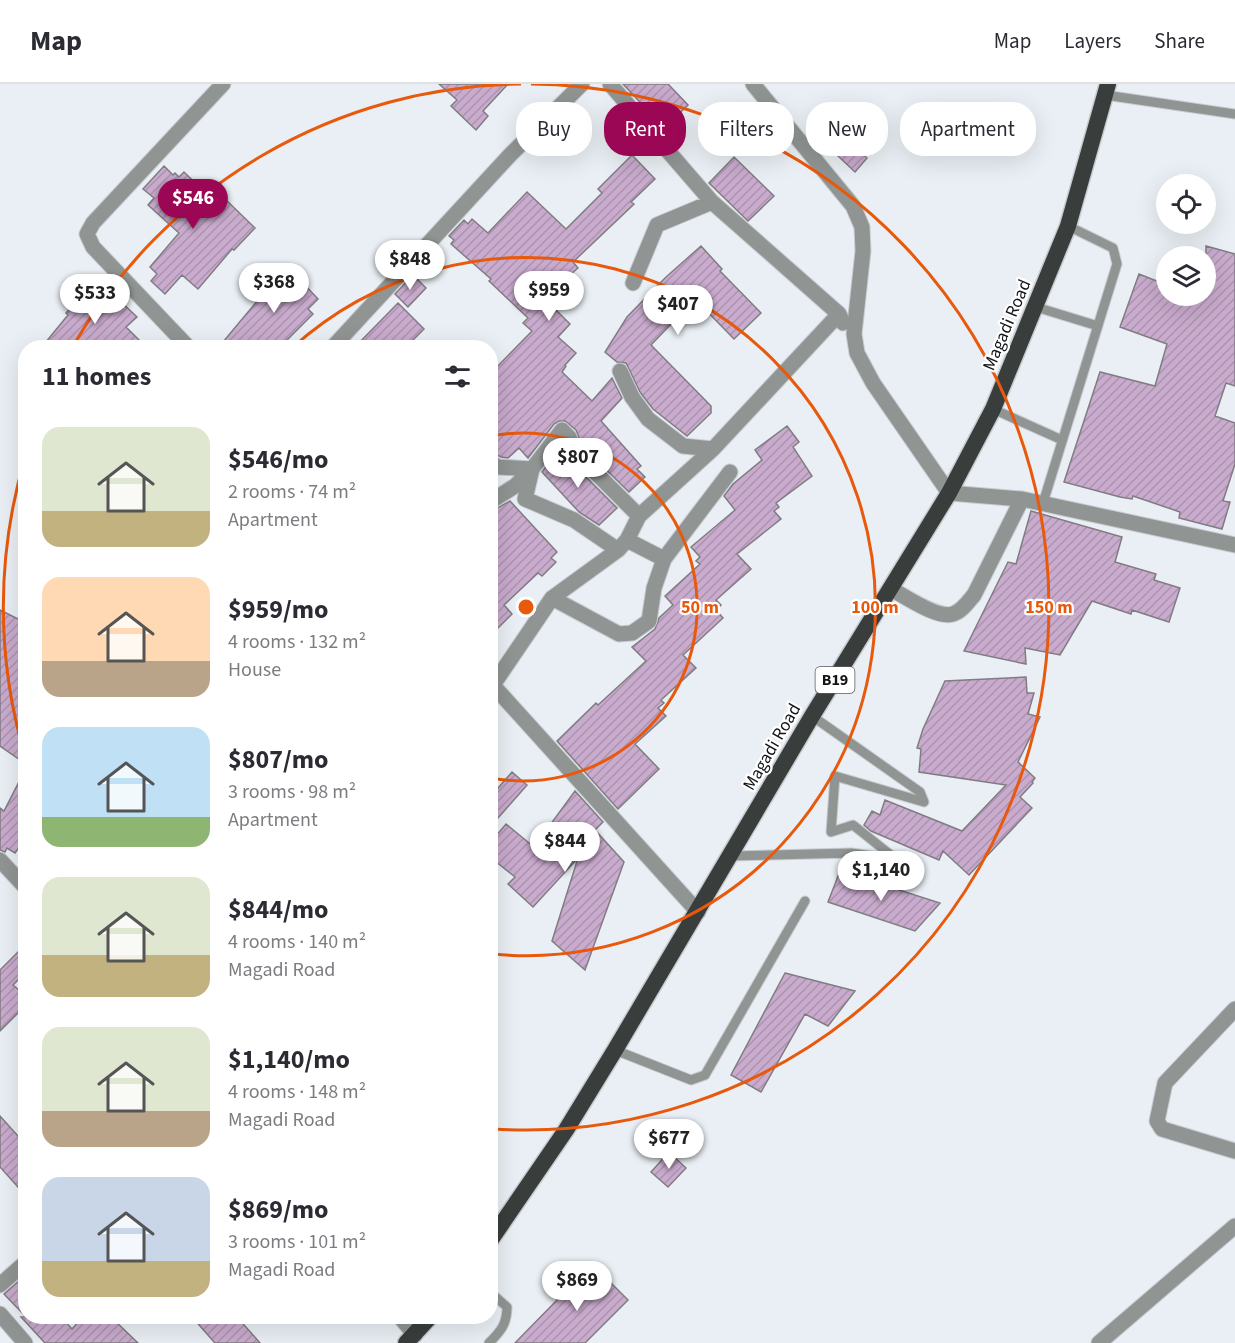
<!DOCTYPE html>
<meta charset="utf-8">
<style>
:root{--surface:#fff;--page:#f7f7f7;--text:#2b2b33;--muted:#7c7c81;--line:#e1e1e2;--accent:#9c0755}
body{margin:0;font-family:"Source Sans 3",sans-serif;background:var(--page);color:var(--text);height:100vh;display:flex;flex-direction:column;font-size:22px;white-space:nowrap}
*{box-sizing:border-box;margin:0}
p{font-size:20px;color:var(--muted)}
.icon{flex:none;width:33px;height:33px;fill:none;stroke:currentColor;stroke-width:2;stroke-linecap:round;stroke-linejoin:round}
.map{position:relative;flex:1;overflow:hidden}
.panel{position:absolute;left:18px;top:256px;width:480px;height:984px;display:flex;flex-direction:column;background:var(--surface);border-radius:24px;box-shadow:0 6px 24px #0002}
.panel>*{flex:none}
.top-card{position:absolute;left:516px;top:18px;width:570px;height:54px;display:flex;gap:12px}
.fabs{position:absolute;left:1156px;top:90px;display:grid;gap:12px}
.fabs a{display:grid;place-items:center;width:60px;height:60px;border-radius:50%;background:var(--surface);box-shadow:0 6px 24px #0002;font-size:30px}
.price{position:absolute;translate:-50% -51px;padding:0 14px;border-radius:21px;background:#fff;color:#222;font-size:20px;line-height:39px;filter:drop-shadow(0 2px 3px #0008)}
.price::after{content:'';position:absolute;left:50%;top:36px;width:18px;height:14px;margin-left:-9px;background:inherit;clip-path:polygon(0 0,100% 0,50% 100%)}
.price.current{background:var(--accent);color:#fff}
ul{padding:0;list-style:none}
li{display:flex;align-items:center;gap:18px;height:150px;padding:0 24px}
li span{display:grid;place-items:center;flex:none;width:168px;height:120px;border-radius:18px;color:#555}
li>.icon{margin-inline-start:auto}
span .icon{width:72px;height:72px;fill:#fffc;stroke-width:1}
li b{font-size:26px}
h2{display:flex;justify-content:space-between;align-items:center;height:72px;padding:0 24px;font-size:26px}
.chip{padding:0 21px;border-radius:24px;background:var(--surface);box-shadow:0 6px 24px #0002;font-size:21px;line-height:54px}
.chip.current{background:var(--accent);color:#fff}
header{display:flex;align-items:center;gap:36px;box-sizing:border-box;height:84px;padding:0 30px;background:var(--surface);border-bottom:2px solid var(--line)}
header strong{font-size:28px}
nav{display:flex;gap:33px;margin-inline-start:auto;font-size:21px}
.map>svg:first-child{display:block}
</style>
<header>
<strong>Map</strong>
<nav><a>Map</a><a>Layers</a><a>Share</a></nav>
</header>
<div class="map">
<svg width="1235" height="1259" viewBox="0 0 1235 1259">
<defs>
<pattern id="building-hatch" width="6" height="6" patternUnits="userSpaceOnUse" patternTransform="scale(1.5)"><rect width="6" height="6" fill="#c9abcd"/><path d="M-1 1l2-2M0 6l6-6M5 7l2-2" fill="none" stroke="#ac92af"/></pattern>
</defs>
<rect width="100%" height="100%" fill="#e9eff4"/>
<path fill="url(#building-hatch)" stroke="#817c82" stroke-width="1.5" d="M439,0H508L483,27L488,32L476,46L451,22L457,16Z
M623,0H668L688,21L664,44Z
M833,42L867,74L855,88L820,55Z
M632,71L655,95L631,118L634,120L573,178L578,184L563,197L572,208L554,224L570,240L558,253L576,269L565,281L566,282L562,288L592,317L612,294L622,314L601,337L641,382L637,385L645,393L629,408L582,362L576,346L565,337H559L554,340L528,374L519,364L508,374L501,373L490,367V290L532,247L523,239L528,234L489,197L491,195L451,160L454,156L449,152L464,136L468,140L472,135L488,149L527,108L566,145L602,109L598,105Z
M734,73L774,112L748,137L709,99Z
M164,82L173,91L175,89L179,93L184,88L215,118L221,111L255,144L234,166L232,165L198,205L182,191L165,210L151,197L157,190L150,183L179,149L148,121L154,114L143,105Z
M701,162L722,185L720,187L761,229L734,255L695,215L651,261L711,322V329L687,352L653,325L640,308L626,279L617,278L605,268L627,233L665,194Z
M1206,162L1235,170V302L1226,299L1215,332L1235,339V380L1223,417L1230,418L1222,445L1179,434L1180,428L1133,412L1132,415L1120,413L1064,398L1100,288L1155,302L1167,260L1120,243L1139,190L1167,201V212H1206Z
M285,180L318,215L308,225L313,230L279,264H218L268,204L264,201Z
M413,191L426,204L408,223L395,210Z
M91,202L110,219L116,213L137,233L126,243L147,264H41L68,231L66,229Z
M398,219L424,245L405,264H354Z
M787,342L799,358L793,363L812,392L776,419L779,423L774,427L781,435L737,470L751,485L716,516L721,521L716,526L723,534L683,571L696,584L661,616L664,619L658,624L666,632L635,660L659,685L618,725L557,657L596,619L598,621L646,577L632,563L655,545L659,534L673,521L665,512L700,480L696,477L700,473L691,463L735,426L724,412L733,400L762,376L755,366Z
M562,362L567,374L617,424L599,441L579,428L542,388Z
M510,417L557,468L551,474L556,478L542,492L538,489L504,521L512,530L490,552V428Z
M1031,427L1122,453L1115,478L1156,490L1154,496L1180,504L1169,538L1132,526L1131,530L1092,517L1060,571L1025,564L1026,580L964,567L1008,478L1016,480Z
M0,526L26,539V680L0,662Z
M1026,593L1027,609H1034L1028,630L1040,633L1018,678L1035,694L1032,698L1033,699L1020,713L1032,724L969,791L943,767L939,776L871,747L864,741L872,727L880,731L885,716L962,747L1006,701L919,688L921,665L917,664L923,645L945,597Z
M26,684L25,725L19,738L26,742V754L15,769L7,764L5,768L0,766V724L4,727Z
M512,688L527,701L490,743V713Z
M575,707L603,738L595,746L624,778L585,886L552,857L578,774L533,823L508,800L515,793L490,773V759L506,740L534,763Z
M840,787L940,819L915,847L828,818Z
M26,860V888L13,901L26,912V921L0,947V886Z
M785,889L855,907L828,942L805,930L761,1008L731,991Z
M0,1032L26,1061V1112L0,1083Z
M669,1068L686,1084L668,1103L651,1088Z
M593,1181L628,1216L585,1259H515L560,1213L558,1212L570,1199L573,1202Z
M26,1191V1233L4,1210Z
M21,1233H61L72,1245L83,1233H111L138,1259H45Z
M192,1233H237L260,1259H215Z"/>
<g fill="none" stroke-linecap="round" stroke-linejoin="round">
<defs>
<path id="service" d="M1105,11L1235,30
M1036,223L1098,242
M993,325L1062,356
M1043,419L1117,180L1113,164L1068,142
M730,772L851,769L879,773L892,772L853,741L831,748L835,692L924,718L920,708L812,632
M615,966L691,996L705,991L805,817
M489,1259C501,1247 507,1240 507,1223L490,1208"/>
<path id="minor" d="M610,0L712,118L839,230L843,239
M753,0L853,122L862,143L863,167L854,250L857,269L873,299L949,409L1022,415L1235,461
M633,199L657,141L712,118
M189,264L93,163L87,150L93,139L223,0
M332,264L510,71L582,0
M620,287L632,313L648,335L683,362L713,365
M490,378L498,383L532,385L525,415L574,436L618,466
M490,418L515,402L532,385L562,346L569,353L574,367L639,432
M627,456L664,475
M891,505C905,512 937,535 953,530C962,527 968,518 974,511L1022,415
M552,514L619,550L632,549L649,537L654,504L664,475L730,388
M490,598L698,828
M493,601L552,514L618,466L627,456L639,432L713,365L839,230
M0,776L26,804
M1235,925L1165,999L1157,1037L1162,1045L1235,1067
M0,1201L26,1178
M0,1230L25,1259
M400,1233L415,1251
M1099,1259L1235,1142"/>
<path id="trunk" d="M490,1157L566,1046L615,966L812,632L949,409L993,325L1068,142L1108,0
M406,1259L430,1233"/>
</defs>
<use href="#service" stroke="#c7ccd0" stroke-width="11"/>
<use href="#minor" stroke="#c7ccd0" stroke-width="17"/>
<use href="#trunk" stroke="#c7ccd0" stroke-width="19"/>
<use href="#service" stroke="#909492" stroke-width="9"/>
<use href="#minor" stroke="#909492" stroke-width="15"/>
<use href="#trunk" stroke="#393e3c" stroke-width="16"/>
</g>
<g fill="none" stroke="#e8590c" stroke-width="3">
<path d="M491 352A174 174 0 1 1 491 694"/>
<path d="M292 264A349 349 0 1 1 493 870"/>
<path d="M25 672A523 523 0 0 1 25 374M73 262A523 523 0 0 1 521 0M531 0A523 523 0 1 1 494 1045"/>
</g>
<g text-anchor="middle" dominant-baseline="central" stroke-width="4.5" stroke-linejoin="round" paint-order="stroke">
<rect fill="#fff" stroke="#595a5c" stroke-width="1.5" x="815.5" y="583" width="39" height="26" rx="4.5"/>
<g font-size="16" font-weight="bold" fill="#121416">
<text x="835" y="596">B19</text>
</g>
<g font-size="18" fill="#121416" stroke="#fff">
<text transform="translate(1007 241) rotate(-67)">Magadi Road</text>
<text transform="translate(772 663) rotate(-60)">Magadi Road</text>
</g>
</g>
<circle cx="526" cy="523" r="9" fill="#e8590c" stroke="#fff" stroke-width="3"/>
<g font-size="18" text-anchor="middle" font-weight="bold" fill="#e8590c" stroke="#fff" stroke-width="4.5" stroke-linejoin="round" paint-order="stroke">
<text x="700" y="529">50 m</text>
<text x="875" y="529">100 m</text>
<text x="1049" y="529">150 m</text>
</g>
</svg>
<div class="fabs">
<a><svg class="icon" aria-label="locate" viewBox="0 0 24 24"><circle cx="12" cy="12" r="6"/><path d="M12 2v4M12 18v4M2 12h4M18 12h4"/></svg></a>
<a><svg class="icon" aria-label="layers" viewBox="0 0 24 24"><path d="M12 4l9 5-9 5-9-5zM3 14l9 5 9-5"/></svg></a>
</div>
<b class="price current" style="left:193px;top:146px">$546</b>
<b class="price" style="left:410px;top:207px">$848</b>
<b class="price" style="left:274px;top:230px">$368</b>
<b class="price" style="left:549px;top:238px">$959</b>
<b class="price" style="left:95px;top:241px">$533</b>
<b class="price" style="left:678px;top:252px">$407</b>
<b class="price" style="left:578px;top:405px">$807</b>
<b class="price" style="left:565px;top:789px">$844</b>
<b class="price" style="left:881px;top:818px">$1,140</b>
<b class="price" style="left:669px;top:1086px">$677</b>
<b class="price" style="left:577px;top:1228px">$869</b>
<div class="top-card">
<a class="chip">Buy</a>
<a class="chip current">Rent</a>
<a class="chip">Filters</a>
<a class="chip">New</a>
<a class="chip">Apartment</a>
</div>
<section class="panel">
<h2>11 homes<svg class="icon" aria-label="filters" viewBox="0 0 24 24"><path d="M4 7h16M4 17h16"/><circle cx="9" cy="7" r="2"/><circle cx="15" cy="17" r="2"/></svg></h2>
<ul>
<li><span style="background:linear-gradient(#dfe7d0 70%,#c2b280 0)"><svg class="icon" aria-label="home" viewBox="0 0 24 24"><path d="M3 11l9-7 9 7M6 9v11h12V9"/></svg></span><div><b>$546/mo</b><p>2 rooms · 74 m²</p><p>Apartment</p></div></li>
<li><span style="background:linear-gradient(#ffd9b3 70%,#b9a48a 0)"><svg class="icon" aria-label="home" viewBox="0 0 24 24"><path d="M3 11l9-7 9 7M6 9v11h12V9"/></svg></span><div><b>$959/mo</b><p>4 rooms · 132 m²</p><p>House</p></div></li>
<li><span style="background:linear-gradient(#bfe0f5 75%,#8fb573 0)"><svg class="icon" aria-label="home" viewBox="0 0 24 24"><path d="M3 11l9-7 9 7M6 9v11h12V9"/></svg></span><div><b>$807/mo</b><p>3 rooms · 98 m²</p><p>Apartment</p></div></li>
<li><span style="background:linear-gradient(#dfe7d0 65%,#c2b280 0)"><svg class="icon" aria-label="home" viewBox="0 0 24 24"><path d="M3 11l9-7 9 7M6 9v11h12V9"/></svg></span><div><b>$844/mo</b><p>4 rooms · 140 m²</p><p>Magadi Road</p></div></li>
<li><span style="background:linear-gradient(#dfe7d0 70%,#b9a48a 0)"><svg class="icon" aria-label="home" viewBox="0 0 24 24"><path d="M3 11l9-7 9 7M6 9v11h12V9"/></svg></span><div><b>$1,140/mo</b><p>4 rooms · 148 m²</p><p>Magadi Road</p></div></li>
<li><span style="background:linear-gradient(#c9d6e8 70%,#c2b280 0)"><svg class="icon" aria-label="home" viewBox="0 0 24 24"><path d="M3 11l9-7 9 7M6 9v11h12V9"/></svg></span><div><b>$869/mo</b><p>3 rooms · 101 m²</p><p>Magadi Road</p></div></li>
</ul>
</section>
</div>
